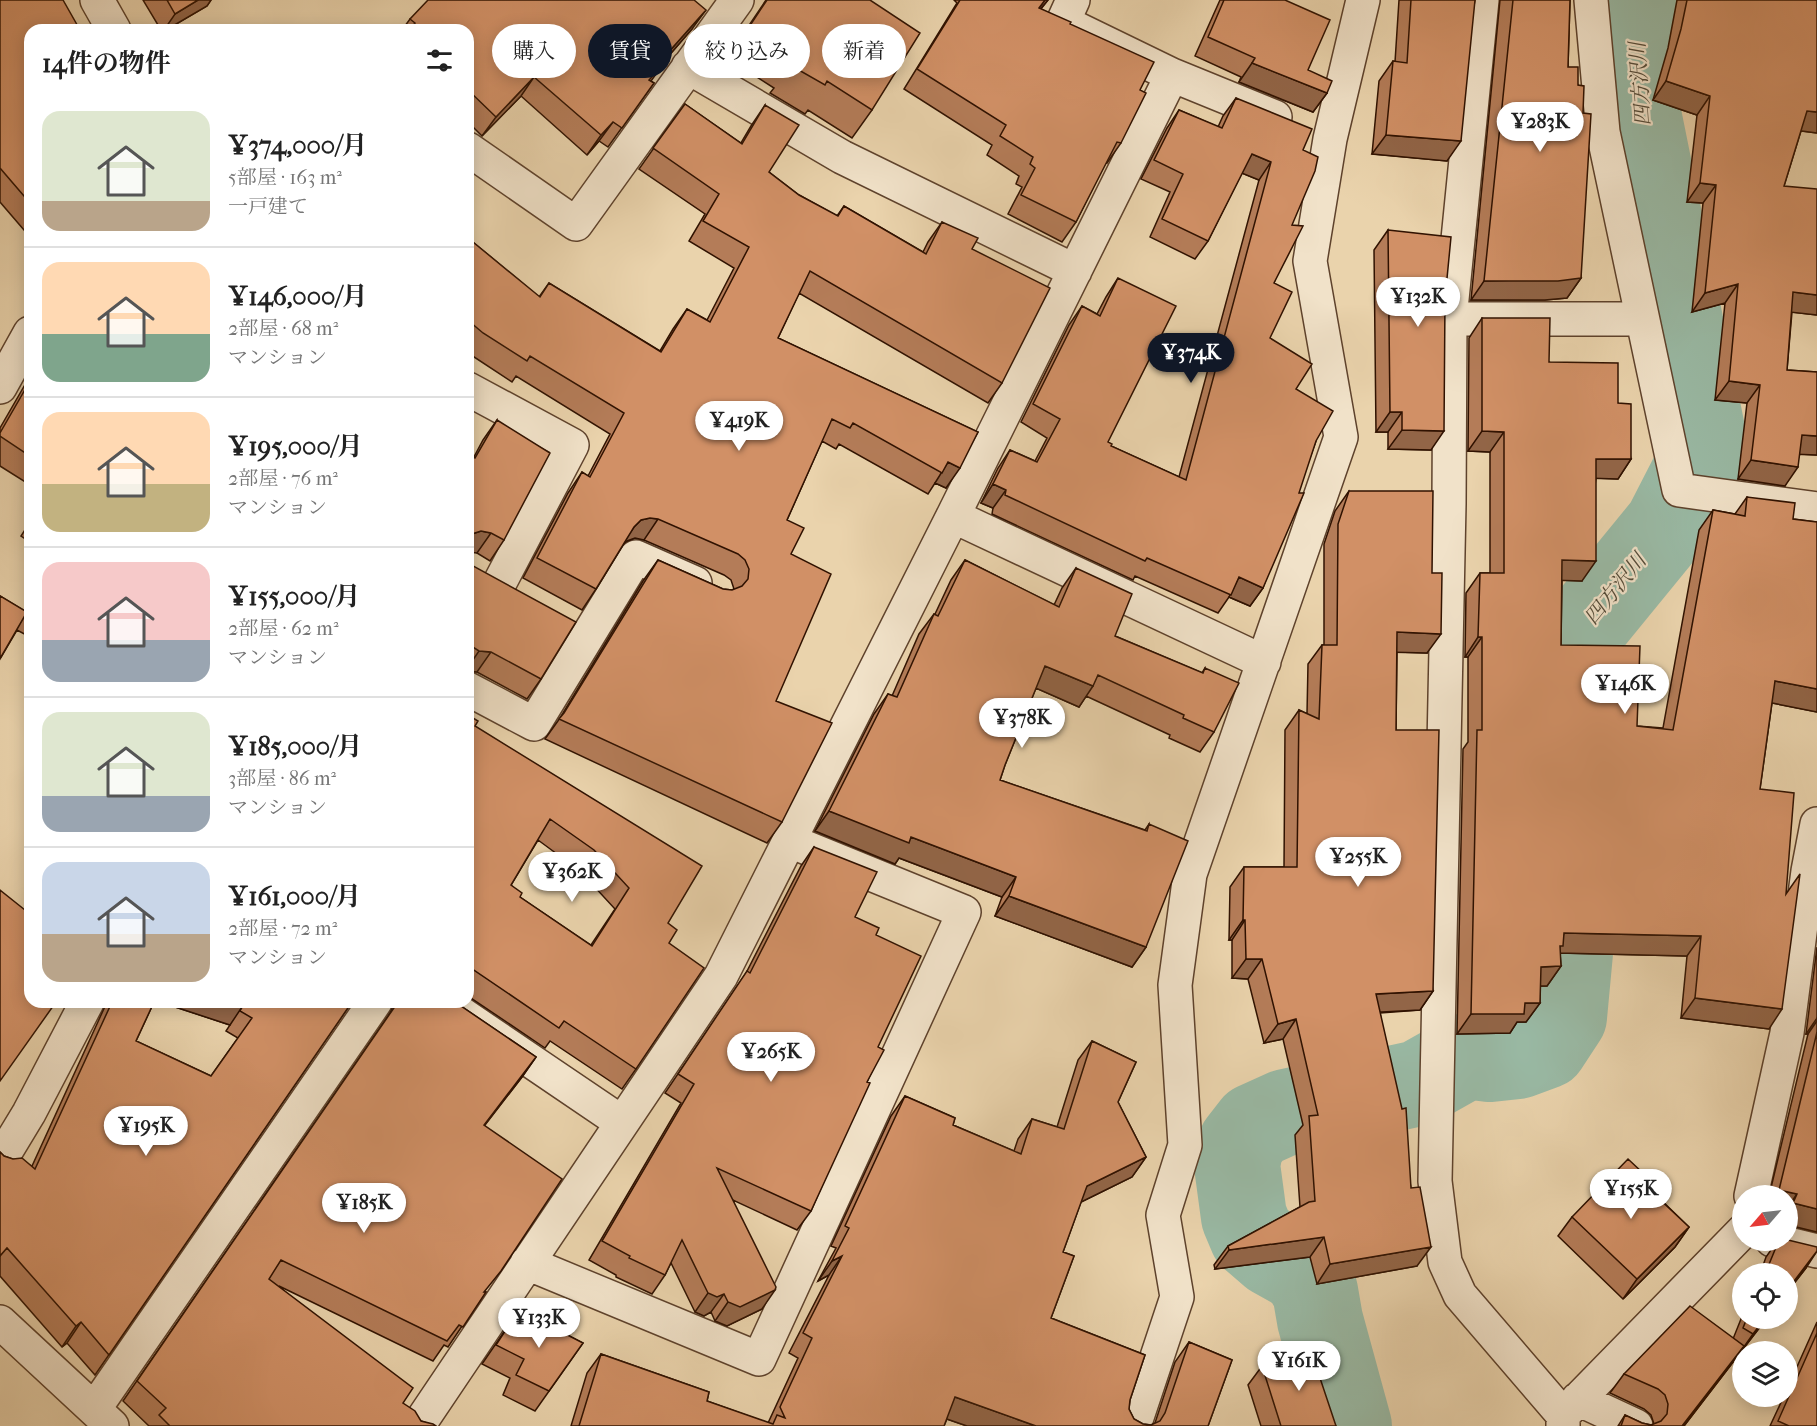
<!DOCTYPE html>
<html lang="ja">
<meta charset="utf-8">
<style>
:root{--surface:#fff;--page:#f2f2f2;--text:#222;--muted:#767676;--line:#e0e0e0;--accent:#111827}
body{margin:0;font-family:"IM FELL French Canon","Noto Serif JP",serif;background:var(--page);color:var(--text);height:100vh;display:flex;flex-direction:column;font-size:22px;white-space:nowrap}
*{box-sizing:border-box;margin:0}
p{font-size:20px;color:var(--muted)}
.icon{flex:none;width:33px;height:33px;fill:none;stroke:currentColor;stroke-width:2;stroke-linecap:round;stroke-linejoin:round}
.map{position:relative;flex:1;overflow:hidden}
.drawer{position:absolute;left:24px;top:24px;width:450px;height:984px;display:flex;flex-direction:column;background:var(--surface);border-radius:18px;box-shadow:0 3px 15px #0003}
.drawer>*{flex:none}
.guide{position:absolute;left:492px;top:24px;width:570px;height:54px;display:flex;gap:12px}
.needle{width:39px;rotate:242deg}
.buttons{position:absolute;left:1732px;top:1185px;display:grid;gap:12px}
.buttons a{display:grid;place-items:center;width:66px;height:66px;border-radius:50%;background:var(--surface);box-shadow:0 3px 15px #0003;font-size:30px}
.price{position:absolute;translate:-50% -51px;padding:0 14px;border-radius:21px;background:#fff;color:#222;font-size:20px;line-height:39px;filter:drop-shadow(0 2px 3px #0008)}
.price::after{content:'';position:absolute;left:50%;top:36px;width:18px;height:14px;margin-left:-9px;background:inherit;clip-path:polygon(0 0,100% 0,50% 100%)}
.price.current{background:var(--accent);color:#fff}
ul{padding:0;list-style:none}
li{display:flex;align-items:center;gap:18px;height:150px;padding:0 18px}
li+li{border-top:2px solid var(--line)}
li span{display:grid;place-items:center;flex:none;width:168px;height:120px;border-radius:18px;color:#555}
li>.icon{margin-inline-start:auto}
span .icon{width:72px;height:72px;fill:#fffc;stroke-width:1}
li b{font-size:26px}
h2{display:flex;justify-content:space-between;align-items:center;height:72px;padding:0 18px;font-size:26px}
.pill{padding:0 21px;border-radius:27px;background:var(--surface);box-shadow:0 3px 15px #0003;font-size:21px;line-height:54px}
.pill.current{background:var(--accent);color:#fff}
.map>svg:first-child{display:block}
</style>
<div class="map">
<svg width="1817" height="1426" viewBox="0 0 1817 1426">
<rect width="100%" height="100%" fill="#ead3ac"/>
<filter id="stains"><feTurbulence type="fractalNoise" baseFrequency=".00333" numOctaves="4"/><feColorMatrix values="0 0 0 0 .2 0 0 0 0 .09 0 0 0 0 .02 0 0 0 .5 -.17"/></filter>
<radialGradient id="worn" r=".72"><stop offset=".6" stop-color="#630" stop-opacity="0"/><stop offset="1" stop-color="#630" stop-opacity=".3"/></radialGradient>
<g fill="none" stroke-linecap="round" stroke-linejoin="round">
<path stroke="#99b9a4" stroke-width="86" d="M1349,1426L1320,1320L1315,1291L1303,1271L1273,1254L1252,1236L1244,1217L1237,1165L1241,1144L1255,1126L1286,1112L1419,1083L1467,1056L1490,1059L1518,1056L1545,1046L1564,1017L1578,867L1564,652L1667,526L1706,450L1637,108L1636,0"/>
<defs>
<path id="minor" d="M97,0L114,30
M1482,0L1450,319L1449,504L1435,1181L1445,1262L1460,1295L1563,1415
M1591,0L1603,132L1679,490L1817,509
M688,67L842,157L1075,271
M1172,75L1275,117
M468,149L576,224L737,0
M1450,319H1642
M0,387L30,333
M468,389L572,445L498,586
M953,516L1264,662
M468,689L534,724L636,557L695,583
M444,1002L621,1122
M0,1161L29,1113L87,1002
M1751,1196L1787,1033L1808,871L1817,824
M1772,1240L1817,1251
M527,1263L759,1359L964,912L790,841
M0,1322L112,1426
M1578,1399L1636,1426
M95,1408L375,1002
M418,1426L721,976L953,516L1172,75L1063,22L1073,0
M1134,1426L1177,1297L1163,1215L1185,1145L1175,985L1190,874L1341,437L1310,261L1330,139L1363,0
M1563,1426V1415L1743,1231"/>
</defs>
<use href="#minor" stroke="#5e422c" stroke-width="36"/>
<use href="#minor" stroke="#f1e2c9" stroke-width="33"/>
</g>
<path fill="#b47c58" stroke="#301201" stroke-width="1.5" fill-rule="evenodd" d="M0,0L30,30V237L0,202Z
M143,0H211L207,6L166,30H161Z
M766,0H870L872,110L852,138L808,110L805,114L770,93L774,88L727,58Z
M954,0H1048L1041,9L1070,24L1121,143L1107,163L1106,162L1076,222L1062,242L1008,214L1022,187L1016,184L1019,176L987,155L992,145L904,89L957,3Z
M1220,0H1285L1308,70L1327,93L1313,112L1239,82L1241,77L1195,56Z
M1399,0H1475L1447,161L1372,154L1379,81L1393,61L1395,62Z
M1500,0H1570L1568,67L1578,85L1581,278L1567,298L1545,300H1471Z
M1677,0H1817V133L1801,131L1784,186L1817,315L1792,312L1787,370L1817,372V455L1800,454L1785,486L1738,479L1747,403L1715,400L1725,303L1692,312L1703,203L1687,202L1697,115L1653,100L1668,48Z
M410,19L692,29L660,66L661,67L651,81L654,83L608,147L599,141L587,155L521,96L482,136L468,122V30H402Z
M1236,98L1303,150L1292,225L1274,283L1270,338L1296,389L1316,441L1263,588L1250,606L1229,597L1218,613L1135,576L1133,580L992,514L993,508L981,503L998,468L1010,450L1035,461L1047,438L1021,422L1069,325L1082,306L1097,314L1106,297L1118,278L1108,442L1111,446L1179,477L1259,180L1242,173L1208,241L1195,259L1150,237L1170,192L1141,179L1167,128L1179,110L1218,127L1223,116Z
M685,104L741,143L751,126L765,105L769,172L799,195L837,216L844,206L923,252L928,242L942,222L972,249L1002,383L988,403L799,293L778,338L978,432L946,488L935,483L928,494L839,444L836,449L822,441L787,520L791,554L776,701L782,822L767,843L545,739L560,718L643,581L658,560L723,589L732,590L734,589L731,580L724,575L644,540L635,538L627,541L624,543L596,589L582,610L523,578L568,493L582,472L588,476L610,434L516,376L512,382L468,353V238L539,297L549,283L660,351L673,329L687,309L707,320L734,268L689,241L705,214L639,169Z
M1388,230L1431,450L1388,449V432H1376L1374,250Z
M1482,318L1549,362L1618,403L1631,459L1618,479L1596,478L1582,581L1562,580L1561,645L1637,726L1663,728L1699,530L1713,510L1735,514L1747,497L1793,519L1817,522V712L1772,703L1760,789L1769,1029L1681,1018L1687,956L1560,953L1561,966L1547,986H1540V1003L1526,1022H1517L1510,1033L1457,1034L1463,749L1468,742V657H1465L1466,593L1480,573H1490V452L1468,451L1469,338Z
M30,376V485L0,466V428Z
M497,420L504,540L490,561L477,553L474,457L483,440Z
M1349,491L1427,653L1397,652L1396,730L1433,991L1420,1010L1380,1013L1411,1188L1417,1266L1317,1284L1310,1257L1215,1269L1214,1265L1228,1246L1300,1207L1295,1135L1303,1125L1283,1039L1264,1043L1248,979L1232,978V940H1229L1230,887L1244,867H1284L1285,730L1299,710L1307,714L1308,664L1322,645H1324V544L1335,511Z
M30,522V542L21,536Z
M965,560L1054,605L1062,588L1076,568L1115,636L1202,673L1205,668L1214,732L1200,752L1169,738L1170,735L1086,696L1079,707L1036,688L1005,765L1000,780L1145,830L1149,824L1146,947L1132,967L995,916L1002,897L899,858L895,864L815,831L874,714L888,694L892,696L919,634L934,614H935L951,580Z
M468,561L541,679L527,699L477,672L468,671Z
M0,596L26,612L30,605V637L17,630L0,659Z
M468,715L475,726L668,923L669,943L636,1069L622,1089L550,1041L545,1048L468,996ZM538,840L580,871L615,909L591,945L520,897L511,885Z
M814,847L855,917L876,935L878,1047L867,1082L811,1211L797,1230L733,1200L762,1309L727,1326L715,1321L711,1312L704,1316L695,1312L671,1263L665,1275L652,1294L616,1277V1275L589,1260L681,1103L665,1093L746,973L801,866Z
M1817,947V1232L1788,1225V1196H1769L1808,1034H1806Z
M107,1002H154L136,1041L211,1076L238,1038L226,1031L230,1025L160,1002H352L95,1375L67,1343L62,1347L0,1276V1152L4,1156L32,1166Z
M393,1002H455L536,1057L522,1077L485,1125V1292L448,1347L444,1345L433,1361L279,1286L421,1421L436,1426H149L123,1401L390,1013L394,1004Z
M1092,1041L1136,1062L1118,1102L1146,1157L1132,1177L1081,1202L1063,1252L1074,1256L1051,1318L1145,1355L1130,1400L1129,1409L1134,1419L1143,1424L1151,1425L1155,1423L1175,1362L1189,1342L1232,1360L1208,1426H967L947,1419L944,1426H571L587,1373L601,1354L709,1392L707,1401L768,1423L798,1358L789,1353L829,1275L818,1281L836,1248L831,1246L891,1116L905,1096L955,1118L953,1125L1014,1151L1018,1139L1032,1119L1057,1127L1078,1060Z
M1655,1194L1689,1227L1675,1247L1623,1299L1558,1236L1572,1217Z
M1778,1240H1788L1806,1268L1788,1291V1274H1760L1766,1257Z
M519,1310L583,1343L535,1411L503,1395L510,1378L482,1364Z
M1743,1314V1318H1767L1684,1426H1618L1625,1415L1642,1423L1651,1425L1654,1424L1651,1415L1644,1409L1610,1393L1624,1374L1733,1339Z
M1817,1322V1426H1770L1784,1396H1788V1387Z
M1262,1366L1336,1426H1261L1248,1385Z"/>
<path fill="#926547" stroke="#301201" stroke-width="1.5" d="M198,0H211L207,6L166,30H164L175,14Z
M1045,0H1048L1025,27L1039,8Z
M706,10L692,29L645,83L658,64Z
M1252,63L1327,93L1313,112L1239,82Z
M534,77L521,96L482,136L496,117Z
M1666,81L1710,96L1697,115L1653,100Z
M1807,111L1817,112V133L1794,130Z
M613,122L599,141L587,155L601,135Z
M1386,135L1461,141L1447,161L1372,154Z
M1252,154L1271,162L1259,180L1239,172Z
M1700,183L1716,185L1703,203L1687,202Z
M1581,278L1567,298L1545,300H1471L1484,281Z
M1738,284L1725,303L1692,312L1705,293Z
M1793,292L1817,295V315L1780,311Z
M1729,381L1760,385L1747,403L1715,400Z
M1390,412H1402L1388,432H1376Z
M1402,430L1444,431L1431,450L1388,449Z
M1482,431L1504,432L1490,452L1468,451Z
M1802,435L1817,436V455L1789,454Z
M1596,459H1631L1618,479L1583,478Z
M1751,460L1798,467L1785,486L1738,479Z
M948,462L960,468L946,488L935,483Z
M993,484L1006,490L993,508L981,503Z
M650,518L658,519L644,540L635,538L627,541L620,547L634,527L641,520Z
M481,531L491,533L477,553L468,552V539L472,534Z
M1562,560L1596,561L1582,581L1548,580Z
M1239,577L1263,588L1250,606L1229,597Z
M1397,632L1441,634L1427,653L1384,652Z
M1478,637H1482L1468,657H1465Z
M479,651L491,652L477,672L468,671V667Z
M1045,666L1093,686L1079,707L1031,686Z
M1775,681L1817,689V712L1762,701Z
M829,811L911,837L1016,877L1002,897L899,858L895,864L815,831Z
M1009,896L1146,947L1132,967L995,916Z
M1243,920H1245L1232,940H1229Z
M1564,933L1701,936L1687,956L1558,953Z
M1246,959H1262L1248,979L1232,978Z
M1561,966L1547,986H1527L1541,967Z
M1433,991L1420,1010L1363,1013L1376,994Z
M1695,998L1782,1009L1769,1029L1681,1018Z
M160,1002H237L244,1004L230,1025Z
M1525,1003H1540L1526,1022H1517L1510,1033L1457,1034L1471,1014Z
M1817,1018V1021L1808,1034H1806Z
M1296,1019L1283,1039L1264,1043L1278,1024Z
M536,1057L522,1077L469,1145L484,1125Z
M1146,1157L1132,1177L1073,1206L1087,1186Z
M1779,1190L1797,1194L1788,1207V1196H1776Z
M1793,1203L1817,1209V1232L1788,1225V1211Z
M1689,1227L1675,1247L1623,1299L1637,1279Z
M1324,1237L1310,1257L1215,1269L1229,1250Z
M1431,1247L1417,1266L1317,1284L1330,1264Z
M1817,1251L1806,1268L1788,1291V1289Z
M842,1256L829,1275L818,1281L832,1261Z
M775,1290L762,1309L727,1326L715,1321L728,1302Z
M708,1293L724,1294L711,1312L704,1316L695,1312Z
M1765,1318H1767L1739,1354L1753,1334Z
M81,1322L67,1343L62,1347L76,1326Z
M1744,1346L1730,1366L1684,1426H1682Z
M955,1397L1036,1426H967L941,1417Z"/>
<path fill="#d19066" stroke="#301201" stroke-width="1.5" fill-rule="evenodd" d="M0,0H63L80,30H30V203L0,168Z
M167,0H198L175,14Z
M428,0H694L706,10L658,64L661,67L649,80L654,83L622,128L613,122L601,135L534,77L496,117L468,90V30H409L415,23L410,19Z
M767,0H870L920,33L872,110L827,81L825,85L790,65L794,60L747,30Z
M960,0H1045L1039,8L1071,22L1070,24L1154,62L1140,90L1146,93L1121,143L1117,142L1076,222L1021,195L1035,168L1030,164L1033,157L1000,136L1006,125L917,69Z
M1224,0H1285L1330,20L1308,70L1332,81L1327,93L1252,63L1255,58L1208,37Z
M1411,0H1475L1461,141L1386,135L1393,61L1407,63Z
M1513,0H1570L1568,67H1578V85L1584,86L1583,113L1591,114L1581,278L1558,281H1484Z
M1687,0H1817V112L1807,111L1784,186L1817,189V295L1793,292L1787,370L1817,372V436L1802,435L1798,467L1751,460L1760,385L1729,381L1738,284L1705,293L1716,185L1700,183L1710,96L1666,81L1681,29Z
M1236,98L1312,129L1303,150L1318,157L1315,171L1292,225L1303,226L1274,283L1292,292L1270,338L1312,364L1296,389L1333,411L1316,441L1299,493H1304L1263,588L1239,577L1231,595L1147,558L1145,561L1005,495L1006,490L993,484L1010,450L1037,462L1060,419L1033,404L1082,306L1100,316L1118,278L1176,306L1108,442L1112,444L1111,446L1186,480L1271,162L1252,154L1208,241L1162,219L1183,174L1154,160L1179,110L1222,128Z
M685,104L742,144L765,105L799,125L769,172L799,195L838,216L844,206L926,254L942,222L978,238L972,249L1050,288L1002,383L810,271L778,338L978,432L960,468L948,462L942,473L853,423L850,428L832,419L787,520L804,528L791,554L831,574L776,701L832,723L782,822L559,719L564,713L658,560L723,589L732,590L742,586L748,579L749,569L745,560L738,554L658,519L650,518L641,520L634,527L596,589L537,558L582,472L590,477L624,413L530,356L527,361L483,333L470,322L468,324V238L540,297L549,283L661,352L687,309L710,322L749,247L703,221L719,194L653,148Z
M1388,230L1451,237L1445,299L1444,431L1402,430V412H1390Z
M1482,318H1550L1549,362L1618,363V403L1631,404V459H1596V561L1562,560L1561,645L1640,646L1637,726L1673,730L1713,510L1745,516L1747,497L1795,503L1793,519L1817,522V689L1775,681L1760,789L1794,793L1786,894L1800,874L1782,1009L1695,998L1701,936L1564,933L1563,946H1560L1561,966L1541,967L1540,1003H1525L1524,1014H1471L1477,730H1482V637H1478L1480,573H1504V432L1482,431Z
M30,381V456L0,436V433Z
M497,420L550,453L504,540L491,533L481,531L472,534L468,539V454L475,458Z
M1349,491H1433L1432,573H1442L1441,634L1397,632L1396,730H1439L1433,991L1376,994L1402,1109L1406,1108L1411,1188L1420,1187L1431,1247L1330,1264L1324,1237L1229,1250L1228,1246L1309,1202L1315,1201L1309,1116L1318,1115L1296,1019L1278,1024L1262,959H1246L1245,920H1243L1244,867H1297L1299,710L1319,719L1322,645H1337L1338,524Z
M965,560L1059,607L1076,568L1132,594L1115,636L1203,673L1205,668L1239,683L1214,732L1183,718L1184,715L1098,675L1093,686L1045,666L1005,765L1000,780L1147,831L1149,824L1188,841L1146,947L1009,896L1016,877L911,837L909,843L829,811L888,694L897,697L934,614L938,616Z
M468,561L473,566L576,622L541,679L491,652L479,651L468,644Z
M0,596L27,612L1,657L0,656Z
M468,715L478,721L475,726L702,866L668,923L677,930L669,943L704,968L636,1069L564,1021L559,1028L468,966ZM550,819L594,850L629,888L592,946L520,897L522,893L511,885Z
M814,847L877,872L855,917L879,928L876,935L921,956L878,1047L884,1050L867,1082L870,1083L811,1211L717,1168L776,1287L775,1290L740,1307L728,1302L724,1294L717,1297L708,1293L682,1240L665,1275L629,1258L630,1256L602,1241L694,1084L678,1074L747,971L750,973Z
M0,890L30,914V1002H56L0,1081Z
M112,1002H154L136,1041L211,1076L252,1018L240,1011L244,1004L237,1002H352L109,1355L81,1322L76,1326L7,1248L0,1256V1152L4,1156L13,1159L22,1158L35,1169Z
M398,1002H455L536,1057L484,1125L562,1179L501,1271L484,1292H486L463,1327L459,1325L447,1341L281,1260L269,1279L413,1388L403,1403L415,1411L421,1421L433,1424L436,1426H170L159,1415L166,1408L137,1381Z
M1817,1032V1209L1793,1203L1797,1194L1779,1190Z
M1092,1041L1136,1062L1118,1102L1146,1157L1087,1186L1063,1252L1074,1256L1051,1318L1145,1355L1130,1400L1129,1409L1134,1419L1143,1424L1151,1425L1160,1421L1165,1413L1189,1342L1232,1360L1208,1426H1036L955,1397L944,1426H579L601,1354L709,1392L707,1401L773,1424L777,1415L785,1418L780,1407L812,1338L803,1333L842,1256L832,1261L849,1228L845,1226L905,1096L955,1118L953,1125L1021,1154L1032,1119L1064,1129Z
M1628,1159L1659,1188L1654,1194L1689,1227L1637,1279L1572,1217Z
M1779,1240H1788L1817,1247V1251L1788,1289V1274H1765Z
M1690,1306L1744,1346L1682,1426H1621L1625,1415L1642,1423L1651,1425L1661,1421L1667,1414L1668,1404L1665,1395L1658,1389L1624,1374Z
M519,1310L583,1343L549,1391L516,1375L524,1359L496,1345Z
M1747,1318H1765L1753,1334L1743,1328Z
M1817,1333V1426H1789L1778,1421Z
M1311,1351L1336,1426H1281L1262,1366Z"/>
<g text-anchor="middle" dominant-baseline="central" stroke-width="4.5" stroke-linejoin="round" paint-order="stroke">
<g font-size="21" font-style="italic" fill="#554c3a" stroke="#f1e2c9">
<text transform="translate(1640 84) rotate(-94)">四方沢川</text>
<text transform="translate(1615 589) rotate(-51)">四方沢川</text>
</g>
</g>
<rect width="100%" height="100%" filter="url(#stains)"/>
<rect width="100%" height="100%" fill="url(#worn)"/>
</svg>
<div class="buttons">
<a><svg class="needle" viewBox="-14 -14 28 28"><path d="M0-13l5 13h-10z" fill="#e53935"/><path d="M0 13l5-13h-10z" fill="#767676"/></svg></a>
<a><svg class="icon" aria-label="locate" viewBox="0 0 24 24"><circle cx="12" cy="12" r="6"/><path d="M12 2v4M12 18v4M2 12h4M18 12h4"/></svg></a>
<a><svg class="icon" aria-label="layers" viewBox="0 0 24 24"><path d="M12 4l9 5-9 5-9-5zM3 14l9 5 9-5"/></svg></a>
</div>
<b class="price" style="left:1540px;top:153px">¥283K</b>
<b class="price" style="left:1418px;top:328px">¥132K</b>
<b class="price current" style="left:1191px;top:384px">¥374K</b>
<b class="price" style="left:739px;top:452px">¥419K</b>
<b class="price" style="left:1625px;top:715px">¥146K</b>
<b class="price" style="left:1022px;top:749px">¥378K</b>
<b class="price" style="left:1358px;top:888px">¥255K</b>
<b class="price" style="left:572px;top:903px">¥362K</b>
<b class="price" style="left:771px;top:1083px">¥265K</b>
<b class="price" style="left:146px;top:1157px">¥195K</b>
<b class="price" style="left:1631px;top:1220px">¥155K</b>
<b class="price" style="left:364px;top:1234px">¥185K</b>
<b class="price" style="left:539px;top:1349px">¥133K</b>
<b class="price" style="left:1299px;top:1392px">¥161K</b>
<div class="guide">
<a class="pill">購入</a>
<a class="pill current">賃貸</a>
<a class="pill">絞り込み</a>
<a class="pill">新着</a>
</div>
<section class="drawer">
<h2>14件の物件<svg class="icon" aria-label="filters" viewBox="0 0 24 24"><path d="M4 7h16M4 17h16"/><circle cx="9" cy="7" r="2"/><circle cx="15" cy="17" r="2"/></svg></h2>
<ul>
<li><span style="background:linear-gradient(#dfe7d0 75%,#b9a48a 0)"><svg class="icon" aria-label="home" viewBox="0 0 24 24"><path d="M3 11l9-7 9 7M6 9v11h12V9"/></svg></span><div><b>¥374,000/月</b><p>5部屋 · 163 m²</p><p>一戸建て</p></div></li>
<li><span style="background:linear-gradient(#ffd9b3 60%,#7fa58c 0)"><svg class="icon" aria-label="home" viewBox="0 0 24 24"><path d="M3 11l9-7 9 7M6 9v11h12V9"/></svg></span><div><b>¥146,000/月</b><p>2部屋 · 68 m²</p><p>マンション</p></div></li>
<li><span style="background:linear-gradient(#ffd9b3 60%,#c2b280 0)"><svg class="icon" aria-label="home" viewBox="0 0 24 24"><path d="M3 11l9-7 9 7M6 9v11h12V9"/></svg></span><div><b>¥195,000/月</b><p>2部屋 · 76 m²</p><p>マンション</p></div></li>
<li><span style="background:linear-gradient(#f6c9c9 65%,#9aa5b1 0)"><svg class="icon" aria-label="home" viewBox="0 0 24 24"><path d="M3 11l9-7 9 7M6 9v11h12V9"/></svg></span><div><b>¥155,000/月</b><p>2部屋 · 62 m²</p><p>マンション</p></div></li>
<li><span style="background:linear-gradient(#dfe7d0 70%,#9aa5b1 0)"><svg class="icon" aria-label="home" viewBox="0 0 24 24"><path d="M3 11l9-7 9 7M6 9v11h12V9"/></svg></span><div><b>¥185,000/月</b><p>3部屋 · 86 m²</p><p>マンション</p></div></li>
<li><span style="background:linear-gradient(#c9d6e8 60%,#b9a48a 0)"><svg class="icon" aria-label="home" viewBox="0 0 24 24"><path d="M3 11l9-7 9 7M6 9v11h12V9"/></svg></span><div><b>¥161,000/月</b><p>2部屋 · 72 m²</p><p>マンション</p></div></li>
</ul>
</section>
</div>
